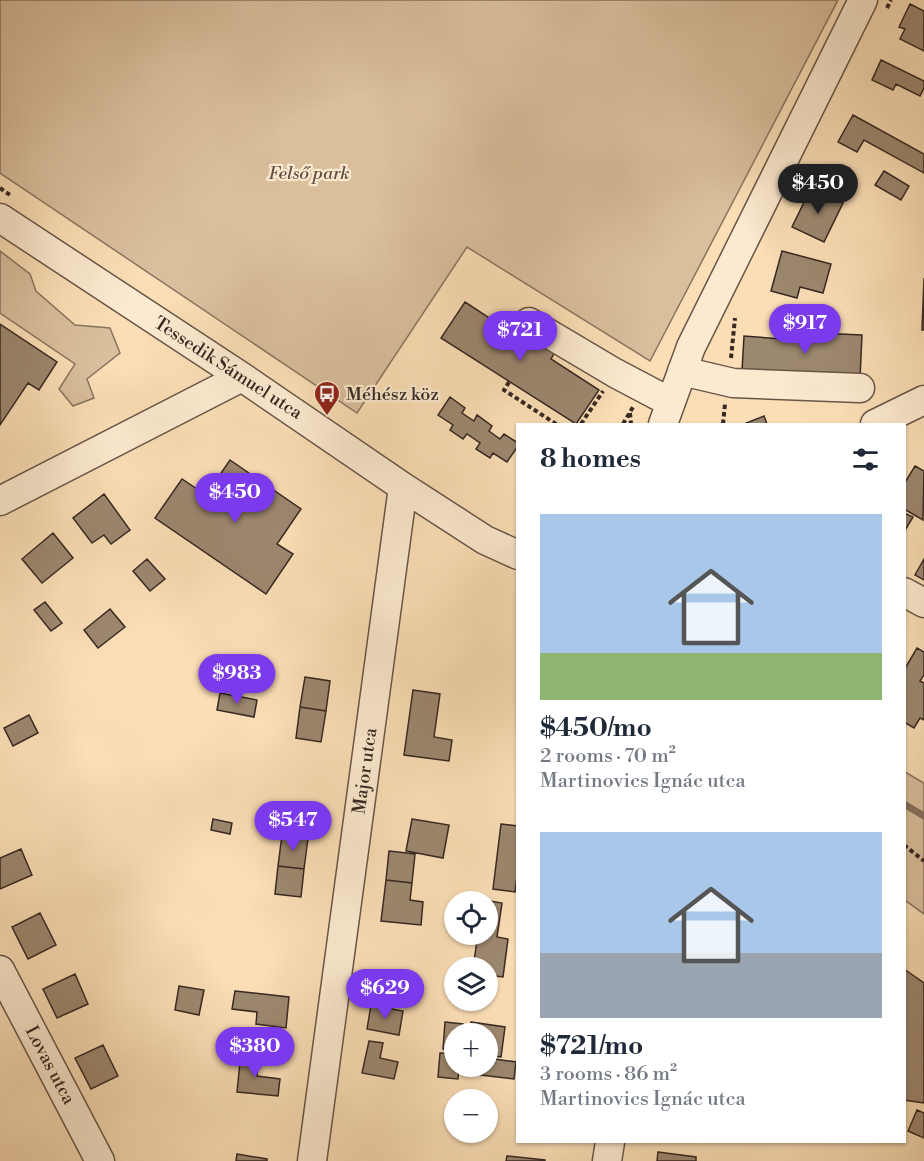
<!DOCTYPE html>
<meta charset="utf-8">
<style>
:root{--surface:#fff;--page:#f6f6f7;--text:#1f2937;--muted:#747a83;--accent:#7c3aed}
body{margin:0;font-family:"Libre Bodoni",serif;background:var(--page);color:var(--text);height:100vh;display:flex;flex-direction:column;font-size:22px;white-space:nowrap}
*{box-sizing:border-box;margin:0}
p{font-size:20px;color:var(--muted)}
.icon{flex:none;width:33px;height:33px;fill:none;stroke:currentColor;stroke-width:2;stroke-linecap:round;stroke-linejoin:round}
.map{position:relative;flex:1;overflow:hidden}
.drawer{position:absolute;left:516px;top:423px;width:390px;height:720px;display:flex;flex-direction:column;background:var(--surface);border-radius:0px;box-shadow:0 2px 4px #0004}
.drawer>*{flex:none}
.tools{position:absolute;left:444px;top:891px;display:grid;gap:12px}
.tools a{display:grid;place-items:center;width:54px;height:54px;border-radius:50%;background:var(--surface);box-shadow:0 2px 4px #0004;font-size:30px}
.price{position:absolute;translate:-50% -51px;padding:0 14px;border-radius:21px;background:var(--accent);color:#fff;font-size:20px;line-height:39px;filter:drop-shadow(0 2px 3px #0008)}
.price::after{content:'';position:absolute;left:50%;top:36px;width:18px;height:14px;margin-left:-9px;background:inherit;clip-path:polygon(0 0,100% 0,50% 100%)}
.price.selected{background:#222;color:#fff}
ul{padding:0;list-style:none}
li{display:grid;align-content:center;gap:12px;height:318px;padding:0 24px}
li span{display:grid;place-items:center;height:186px;border-radius:0px;color:#555}
li>.icon{margin-inline-start:auto}
span .icon{width:108px;height:108px;fill:#fffc;stroke-width:1}
li b{font-size:26px}
h2{display:flex;justify-content:space-between;align-items:center;height:72px;padding:0 24px;font-size:26px}
.map>svg:first-child{display:block}
</style>
<div class="map">
<svg width="924" height="1161" viewBox="0 0 924 1161">
<rect width="100%" height="100%" fill="#fbdeb6"/>
<filter id="stains"><feTurbulence type="fractalNoise" baseFrequency=".00333" numOctaves="4"/><feColorMatrix values="0 0 0 0 .2 0 0 0 0 .09 0 0 0 0 .02 0 0 0 .5 -.17"/></filter>
<radialGradient id="worn" r=".72"><stop offset=".6" stop-color="#630" stop-opacity="0"/><stop offset="1" stop-color="#630" stop-opacity=".3"/></radialGradient>
<path fill="#dabf9d" stroke="#887460" stroke-width="1.5" d="M0,0H838L650,361L467,247L357,413L0,173Z
M0,251L30,274L36,291L75,325L110,328L120,353L87,379L94,398L73,406L59,389L75,364L0,313Z
M905,772L924,783V914L905,900Z"/>
<g fill="none" stroke-linecap="round" stroke-linejoin="round">
<path stroke="#84705d" stroke-width="7" d="M904,804L924,816"/>
</g>
<path fill="#9c876f" stroke="#362823" stroke-width="1.5" d="M910,4L924,11V51L900,39L905,29L899,27Z
M881,60L924,81V88L920,96L896,84L893,90L872,80Z
M853,115L924,154V173L864,140L857,152L838,142Z
M884,171L909,186L901,200L875,185Z
M811,188L843,203L824,242L792,227Z
M782,251L831,264L823,293L800,287L797,298L771,291Z
M924,278V330H922Z
M465,302L515,335L519,329L555,352L551,359L599,390L576,424L441,338Z
M0,324L57,362L39,390L28,383L0,425Z
M796,332L862,335L860,378L742,371L744,336L796,340Z
M450,397L465,408L462,413L474,421L477,415L492,426L489,431L500,439L504,434L518,443V446L507,462L493,453L490,458L476,449L480,443L467,434L463,439L450,430L453,425L438,415Z
M764,416L767,424H744Z
M230,460L301,509L277,544L293,554L266,594L155,518L182,479L206,495Z
M915,466L924,471L923,520L904,509V484Z
M104,494L130,530L111,544L104,535L92,543L73,518Z
M904,513L913,517L904,532Z
M53,533L73,558L42,583L22,559Z
M147,559L165,579L150,591L133,571Z
M924,559V580L915,575Z
M45,602L62,623L51,631L34,610Z
M110,609L125,627L98,648L84,630Z
M917,648L924,652V675L920,681L924,683V720L920,718L914,728L904,722V670Z
M305,677L330,681L326,711L300,707Z
M413,690L440,694L434,737L452,740L449,761L404,755Z
M220,693L257,700L254,717L217,710Z
M300,707L326,711L321,742L296,738Z
M29,715L38,733L13,746L4,728Z
M213,819L232,823L230,834L211,830Z
M412,819L449,825L443,858L406,851Z
M501,824L518,826V868L515,892L493,889Z
M282,835L308,838L304,869L278,866Z
M21,849L32,875L0,889V858Z
M389,851L415,854L412,883L386,880Z
M278,866L304,869L301,897L275,894Z
M386,880L412,883L410,900L423,902L421,925L381,921Z
M484,900L502,903L497,937L508,939L503,977L488,975V968H473L478,934H488V902Z
M40,913L56,945L28,959L12,927Z
M904,969L924,983V1103L904,1100Z
M75,974L88,1004L57,1018L43,989Z
M179,986L204,990L199,1015L175,1010Z
M235,991L289,997L286,1028L256,1024L257,1012L232,1009Z
M371,1005L403,1011L399,1035L367,1029Z
M445,1022L463,1024L462,1034H454V1050L443,1049Z
M471,1022L505,1027L501,1057L488,1055V1034H470Z
M369,1041L383,1043L380,1058L398,1062L394,1079L362,1073Z
M103,1045L118,1076L91,1089L75,1058Z
M241,1052L259,1054L257,1076L280,1079L278,1096L237,1092Z
M440,1053L454,1054V1066H459L458,1079L438,1077Z
M488,1058L516,1062L514,1079L464,1073L465,1066H488Z
M917,1110L924,1113V1138L908,1131Z
M658,1152L696,1157V1161H657Z
M237,1154L267,1159V1161H236Z
M507,1156L545,1160V1161H506Z"/>
<g fill="none" stroke-linecap="round" stroke-linejoin="round">
<defs>
<path id="minor" d="M0,218L242,377L403,487L485,540L518,555
M529,322L615,373L670,402
M682,371L733,383L860,388
M663,424L691,347L863,0
M875,424L924,400
M0,501L242,377
M904,592L924,603
M0,970L100,1161
M312,1161L403,487
M607,1161L610,1142"/>
</defs>
<use href="#minor" stroke="#675648" stroke-width="31"/>
<path stroke="#362823" stroke-width="4" stroke-dasharray="4.5 3" stroke-linecap="butt" d="M887,8L891,0
M0,188L10,195
M731,358L735,318
M509,382L504,390L556,424
M630,413L631,424
M581,424L603,391
M623,424L633,407
M723,424L725,404
M904,845L924,861"/>
<use href="#minor" stroke="#fcead0" stroke-width="28"/>
</g>
<defs>
<symbol id="bus-pin" viewBox="-11 -11 22 30"><path d="M0 17L-7.5 6A9.5 9.5 0 1 1 7.5 6Z" fill="#8f2418" stroke="#fcead0"/><path d="M-5-6H5V4H4V6H2V4H-2V6H-4V4H-5ZM-3.5-4V0h7V-4ZM-3.5 1.2v1.5H-2V1.2ZM2 1.2v1.5H3.5V1.2Z" fill="#fff"/></symbol>
</defs>
<g fill-rule="evenodd">
<use href="#bus-pin" x="312" y="379" width="30" height="40"/>
</g>
<g text-anchor="middle" dominant-baseline="central" stroke-width="4.5" stroke-linejoin="round" paint-order="stroke">
<g font-size="18" font-style="italic" fill="#5f4e42" stroke="#fcead0">
<text x="309" y="173">Felső park</text>
</g>
<g font-size="18" fill="#362823" stroke="#fcead0">
<text transform="translate(228 368) rotate(33)">Tessedik Sámuel utca</text>
<text transform="translate(365 771) rotate(-82)">Major utca</text>
<text transform="translate(50 1065) rotate(62)">Lovas utca</text>
</g>
<g font-size="18" fill="#362823" stroke="#fcead0" text-anchor="start">
<text x="346" y="394">Méhész köz</text>
</g>
</g>
<rect width="100%" height="100%" filter="url(#stains)"/>
<rect width="100%" height="100%" fill="url(#worn)"/>
</svg>
<div class="tools">
<a><svg class="icon" aria-label="locate" viewBox="0 0 24 24"><circle cx="12" cy="12" r="6"/><path d="M12 2v4M12 18v4M2 12h4M18 12h4"/></svg></a>
<a><svg class="icon" aria-label="layers" viewBox="0 0 24 24"><path d="M12 4l9 5-9 5-9-5zM3 14l9 5 9-5"/></svg></a>
<a>+</a>
<a>−</a>
</div>
<b class="price selected" style="left:818px;top:215px">$450</b>
<b class="price" style="left:805px;top:355px">$917</b>
<b class="price" style="left:520px;top:362px">$721</b>
<b class="price" style="left:235px;top:524px">$450</b>
<b class="price" style="left:237px;top:705px">$983</b>
<b class="price" style="left:293px;top:852px">$547</b>
<b class="price" style="left:385px;top:1020px">$629</b>
<b class="price" style="left:255px;top:1078px">$380</b>
<section class="drawer">
<h2>8 homes<svg class="icon" aria-label="filters" viewBox="0 0 24 24"><path d="M4 7h16M4 17h16"/><circle cx="9" cy="7" r="2"/><circle cx="15" cy="17" r="2"/></svg></h2>
<ul>
<li><span style="background:linear-gradient(#a9c7e8 75%,#8fb573 0)"><svg class="icon" aria-label="home" viewBox="0 0 24 24"><path d="M3 11l9-7 9 7M6 9v11h12V9"/></svg></span><div><b>$450/mo</b><p>2 rooms · 70 m²</p><p>Martinovics Ignác utca</p></div></li>
<li><span style="background:linear-gradient(#a9c7e8 65%,#9aa5b1 0)"><svg class="icon" aria-label="home" viewBox="0 0 24 24"><path d="M3 11l9-7 9 7M6 9v11h12V9"/></svg></span><div><b>$721/mo</b><p>3 rooms · 86 m²</p><p>Martinovics Ignác utca</p></div></li>
</ul>
</section>
</div>
